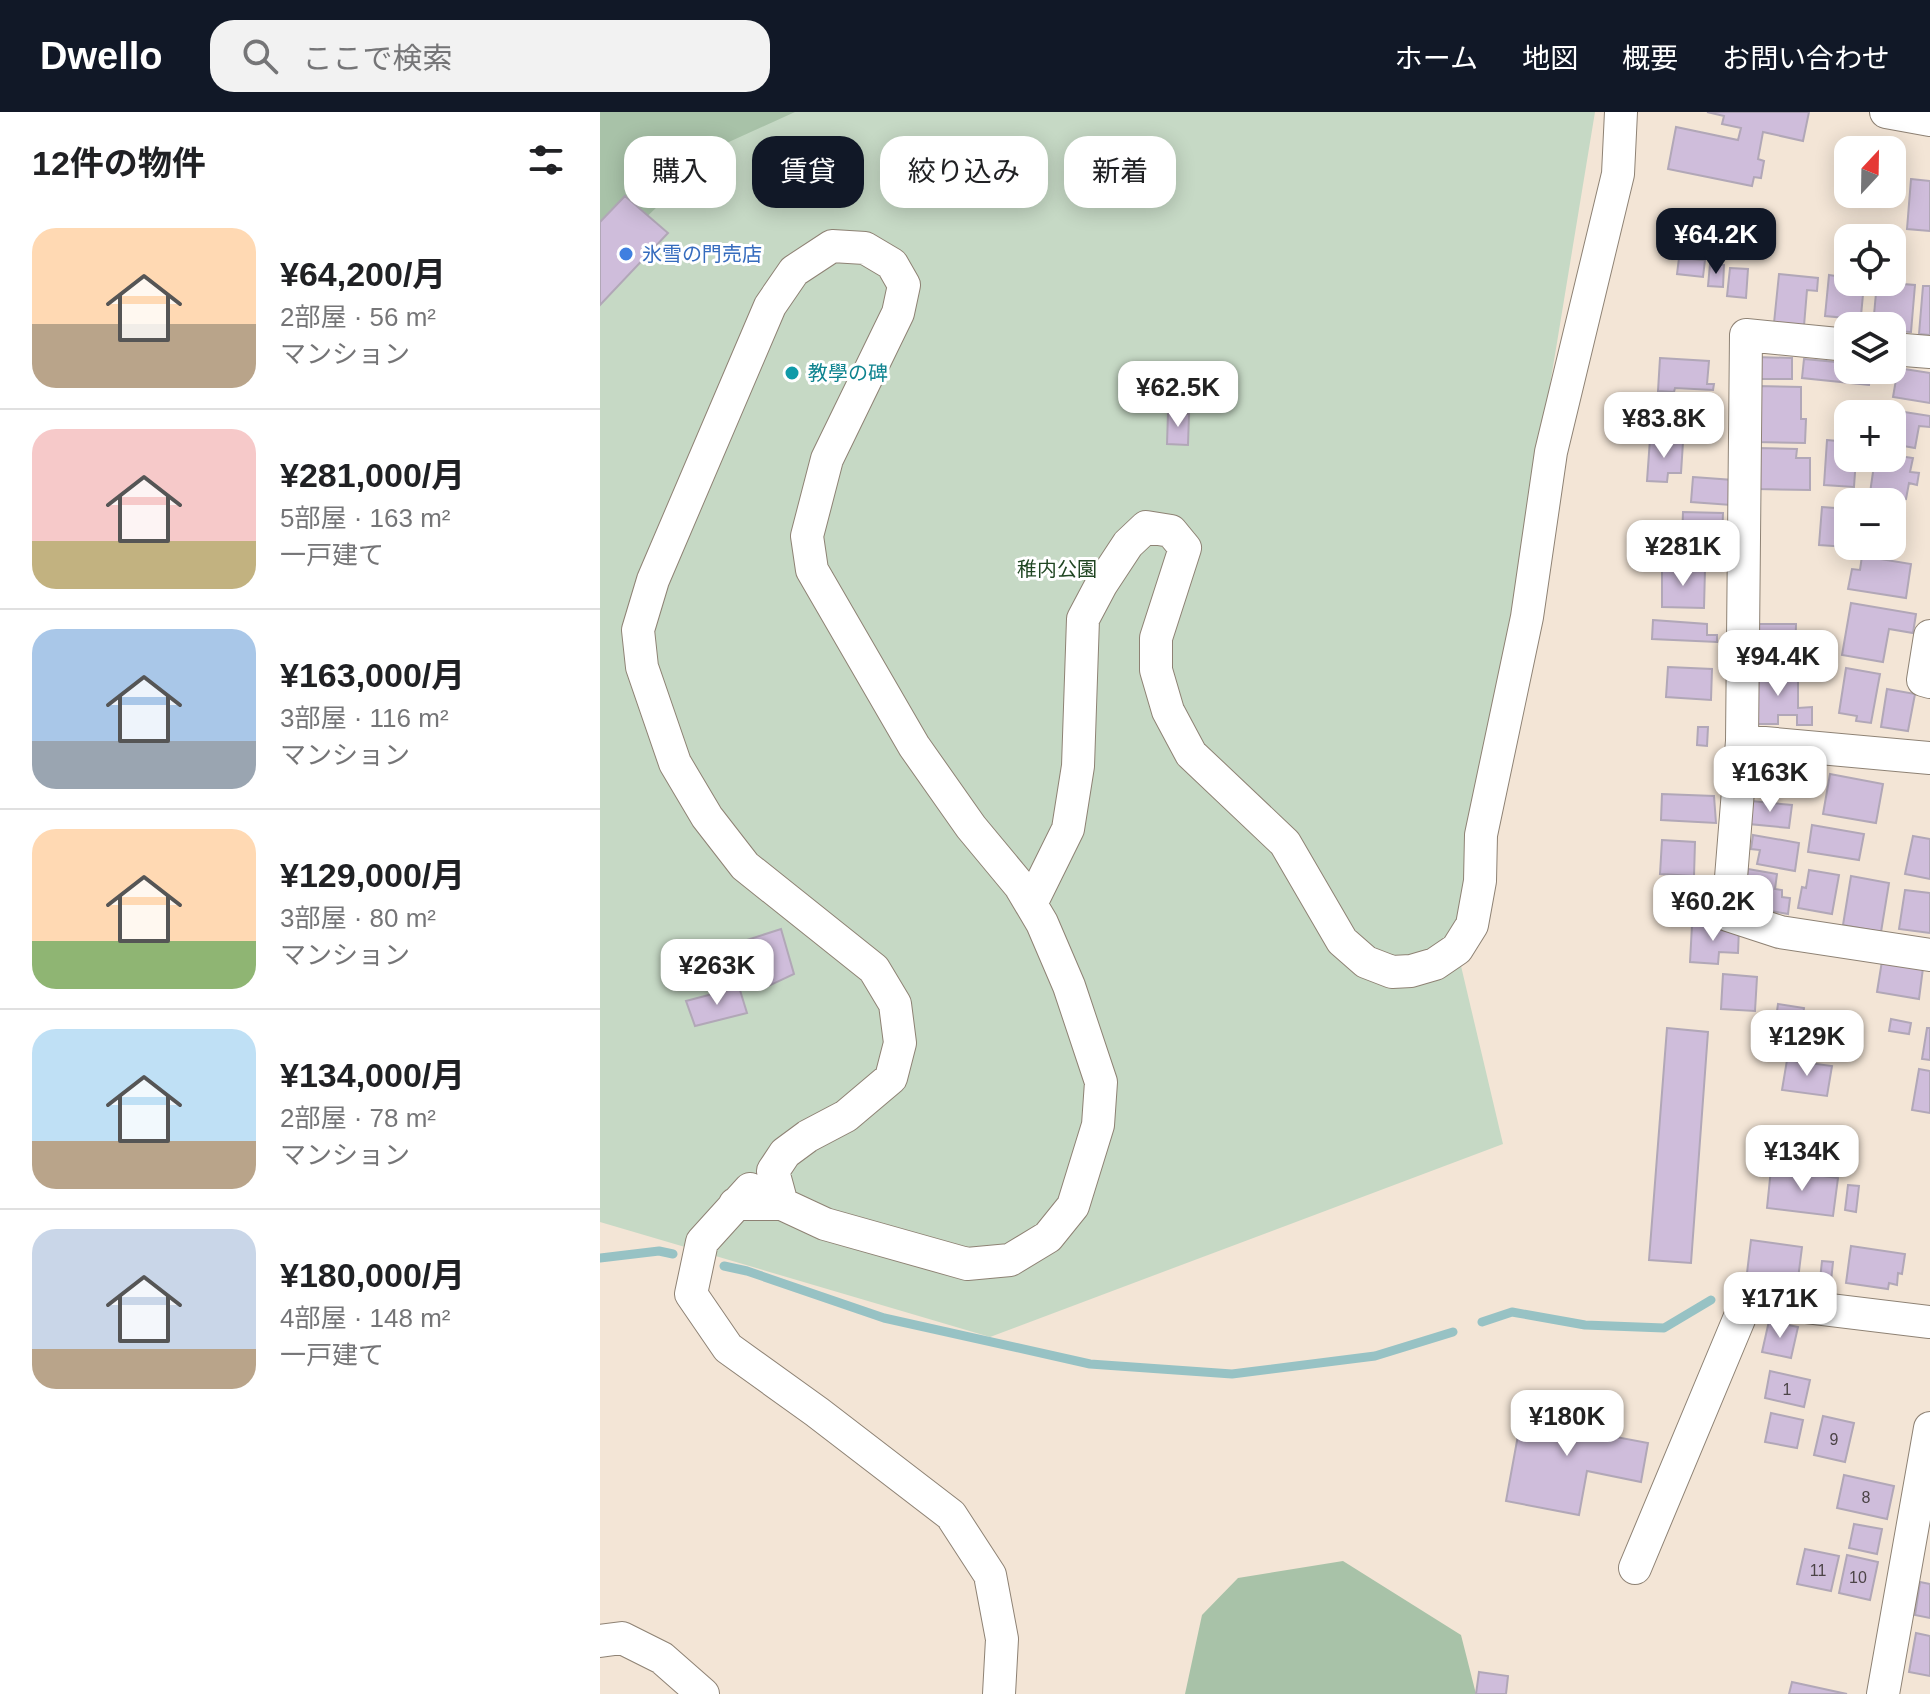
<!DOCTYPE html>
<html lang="ja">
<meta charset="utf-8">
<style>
:root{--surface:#fff;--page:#f2f2f2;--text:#202124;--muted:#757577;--line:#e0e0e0;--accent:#111827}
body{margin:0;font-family:Helvetica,"Noto Sans JP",sans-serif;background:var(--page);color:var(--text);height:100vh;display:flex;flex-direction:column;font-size:30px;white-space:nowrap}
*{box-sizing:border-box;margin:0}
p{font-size:26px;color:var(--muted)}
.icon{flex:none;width:44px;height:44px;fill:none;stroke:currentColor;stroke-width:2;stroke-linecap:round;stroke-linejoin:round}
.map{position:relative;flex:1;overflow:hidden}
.drawer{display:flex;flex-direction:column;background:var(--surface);width:600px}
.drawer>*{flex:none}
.top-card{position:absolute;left:24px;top:24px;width:760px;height:72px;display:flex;gap:16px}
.needle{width:52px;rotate:22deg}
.controls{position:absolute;left:1234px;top:24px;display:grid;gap:16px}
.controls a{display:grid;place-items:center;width:72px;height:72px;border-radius:16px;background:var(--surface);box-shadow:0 4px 20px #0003;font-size:40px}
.price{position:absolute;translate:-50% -68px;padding:0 18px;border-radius:16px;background:#fff;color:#222;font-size:26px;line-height:52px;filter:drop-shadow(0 2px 4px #0008)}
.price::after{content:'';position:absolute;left:50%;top:48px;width:24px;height:18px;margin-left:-12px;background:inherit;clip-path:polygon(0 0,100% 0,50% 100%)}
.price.selected{background:var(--accent);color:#fff}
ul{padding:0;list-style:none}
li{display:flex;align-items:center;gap:24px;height:200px;padding:0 32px}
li+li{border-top:2px solid var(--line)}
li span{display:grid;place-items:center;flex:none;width:224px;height:160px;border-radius:24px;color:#555}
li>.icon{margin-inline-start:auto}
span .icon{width:96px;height:96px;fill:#fffc;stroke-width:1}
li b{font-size:34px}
h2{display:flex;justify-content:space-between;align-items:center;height:96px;padding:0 32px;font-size:34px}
.chip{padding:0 28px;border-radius:24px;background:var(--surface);box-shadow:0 4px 20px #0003;font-size:28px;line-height:72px}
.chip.selected{background:var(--accent);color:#fff}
header{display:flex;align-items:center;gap:48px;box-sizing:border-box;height:112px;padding:0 40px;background:var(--accent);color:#fff}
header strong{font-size:38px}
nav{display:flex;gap:44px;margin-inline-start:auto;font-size:28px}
.search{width:560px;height:72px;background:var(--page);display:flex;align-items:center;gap:20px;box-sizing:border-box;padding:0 28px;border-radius:24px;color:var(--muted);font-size:30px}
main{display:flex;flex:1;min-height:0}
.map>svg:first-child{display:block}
</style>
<header>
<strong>Dwello</strong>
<div class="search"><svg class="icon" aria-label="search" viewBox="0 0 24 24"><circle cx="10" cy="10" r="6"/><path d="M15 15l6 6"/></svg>ここで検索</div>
<nav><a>ホーム</a><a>地図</a><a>概要</a><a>お問い合わせ</a></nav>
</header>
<main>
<section class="drawer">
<h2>12件の物件<svg class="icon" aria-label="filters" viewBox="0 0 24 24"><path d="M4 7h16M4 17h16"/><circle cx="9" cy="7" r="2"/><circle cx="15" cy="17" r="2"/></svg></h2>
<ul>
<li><span style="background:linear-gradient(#ffd9b3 60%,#b9a48a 0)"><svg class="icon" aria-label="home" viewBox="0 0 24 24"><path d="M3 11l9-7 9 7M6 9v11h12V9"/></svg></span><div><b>¥64,200/月</b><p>2部屋 · 56 m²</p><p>マンション</p></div></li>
<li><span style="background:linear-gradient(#f6c9c9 70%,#c2b280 0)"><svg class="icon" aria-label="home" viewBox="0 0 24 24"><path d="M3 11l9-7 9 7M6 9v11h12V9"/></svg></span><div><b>¥281,000/月</b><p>5部屋 · 163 m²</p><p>一戸建て</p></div></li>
<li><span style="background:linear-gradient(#a9c7e8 70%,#9aa5b1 0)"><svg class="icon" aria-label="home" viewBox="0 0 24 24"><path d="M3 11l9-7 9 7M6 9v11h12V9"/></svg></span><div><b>¥163,000/月</b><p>3部屋 · 116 m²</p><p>マンション</p></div></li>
<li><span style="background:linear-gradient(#ffd9b3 70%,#8fb573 0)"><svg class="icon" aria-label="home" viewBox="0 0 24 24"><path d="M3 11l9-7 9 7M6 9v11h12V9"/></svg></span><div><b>¥129,000/月</b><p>3部屋 · 80 m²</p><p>マンション</p></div></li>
<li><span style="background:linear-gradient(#bfe0f5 70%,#b9a48a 0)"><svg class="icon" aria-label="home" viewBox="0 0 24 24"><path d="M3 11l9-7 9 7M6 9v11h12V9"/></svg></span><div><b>¥134,000/月</b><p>2部屋 · 78 m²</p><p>マンション</p></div></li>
<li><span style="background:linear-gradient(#c9d6e8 75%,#b9a48a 0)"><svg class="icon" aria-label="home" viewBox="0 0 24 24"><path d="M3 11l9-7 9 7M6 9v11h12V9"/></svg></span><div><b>¥180,000/月</b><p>4部屋 · 148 m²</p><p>一戸建て</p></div></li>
</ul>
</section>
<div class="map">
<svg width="1330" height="1582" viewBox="0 0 1330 1582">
<rect width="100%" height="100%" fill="#f3e5d6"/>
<path fill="#c6d9c5" d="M0,0H995L857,837L903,1032L390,1225L0,1110Z"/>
<path fill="#a8c2a8" d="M0,0H195L120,34L0,150Z
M743,1449L861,1523L876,1582H585L602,1503L638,1466Z"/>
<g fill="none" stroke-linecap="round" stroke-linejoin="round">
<path stroke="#97c2c4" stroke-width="9" d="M0,1146L59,1139L73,1142
M124,1154L147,1159L284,1206L490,1252L632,1262L775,1244L853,1220
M882,1210L912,1200L985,1213L1064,1216L1111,1188"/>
</g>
<path fill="#cfbddb" stroke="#b1a7b7" stroke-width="2" d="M1107,0H1209L1203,29L1163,20L1158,47L1164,49L1161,66L1154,65L1152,74L1068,57L1076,15L1138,28L1141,16L1122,12L1124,4Z
M1311,67L1330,69V119L1307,117Z
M25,84L68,121L0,193V110Z
M1079,146L1105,148L1103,165L1077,162Z
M1110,152L1124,153L1123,175L1108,174Z
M1130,156L1148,157L1146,186L1127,184Z
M1179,162L1218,166L1217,179L1207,178L1204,214L1174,211Z
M1229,163L1243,165V170L1264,172L1260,214L1245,216L1246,206L1225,204Z
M1277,170L1315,173L1311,220L1292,219V214H1273Z
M1323,174H1330V223L1319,222Z
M1155,245L1192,246V267H1154Z
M1060,246L1109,249L1107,272H1114L1113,278L1075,276L1074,280L1058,279Z
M1204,247L1236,250L1235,255L1248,258L1271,259L1269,273L1202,266Z
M1298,256L1330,261V291L1293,285Z
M1157,274L1201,275V307H1206L1205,331L1155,330Z
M1067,288L1121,291L1115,322L1076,319V308L1066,307Z
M1272,295L1330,304V315L1319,314L1315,336L1292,332V302H1262V300L1271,301Z
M568,301L589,302L588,333L567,332Z
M1050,327L1083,330L1081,361H1068L1067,370L1047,369Z
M1227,328L1248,330V346H1256L1254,375L1224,373Z
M1158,336L1197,337L1196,346H1210V378L1158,377Z
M1292,343L1313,346L1310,360L1319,361L1317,373L1309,371L1306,387L1270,381L1275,346H1292Z
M1093,365L1133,368L1131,393L1091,390Z
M1222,395L1248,397V435L1219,433Z
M1083,400L1123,401L1122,429L1082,428Z
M1292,402L1301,404L1295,441L1262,436L1292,434Z
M1262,444L1311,452L1306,486L1248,477L1252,457L1260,458Z
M1062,456L1105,457L1104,496L1062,495Z
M1251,491L1316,502L1313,521L1289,517L1283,550L1242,543Z
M1053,508L1107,512V523H1117V530L1052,527Z
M1155,512H1196L1195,553H1155Z
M1068,555L1112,557L1111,588L1066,585Z
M1246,556L1280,562L1271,611L1256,609L1257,604L1239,601Z
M1153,559H1198V596L1212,595V613H1197V603H1178V612H1153Z
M1287,577L1315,582L1308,619L1281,615Z
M1098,615H1108L1107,634L1097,633Z
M1155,658L1211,663L1209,685L1153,680Z
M1230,662L1283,672L1276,711L1223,702Z
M1062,682L1114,684L1116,711L1061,708Z
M1151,689L1192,693L1189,716L1149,712Z
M1212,713L1264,722L1259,748L1208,740Z
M1153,723L1199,731L1195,759L1157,752L1160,738L1151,737Z
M1313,724L1330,727V767L1305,762Z
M1062,728L1095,730L1094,764L1060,762Z
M1148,757L1177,762L1175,777L1182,778V785L1190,786L1188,802L1142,794Z
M1209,758L1239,763L1232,802L1198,796L1202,775L1206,776Z
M1251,764L1289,771L1281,820L1243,813Z
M1305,778L1330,781V821L1299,817Z
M1092,813L1139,816L1138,841L1119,840L1118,852L1090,850Z
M181,817L194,862L162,877L144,829Z
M1282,849L1323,856L1319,887L1277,880Z
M1123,862L1157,865L1155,899L1121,897Z
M139,875L147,901L95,914L86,889Z
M1178,892L1204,896L1198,938L1172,935Z
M1211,900L1250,905L1245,942L1206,937Z
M1291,907L1311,911L1309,922L1289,919Z
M1067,916L1108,920L1091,1151L1049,1148Z
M1327,916H1330V948L1322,947Z
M1187,948L1232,954L1227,984L1182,978Z
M1319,957L1330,959V1001L1312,998Z
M1171,1057L1238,1066L1233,1104L1167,1096Z
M1248,1073L1259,1074L1256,1100L1245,1098Z
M1151,1128L1202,1135L1198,1167L1147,1161Z
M1251,1134L1305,1142L1302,1162L1298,1161L1297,1173L1289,1171L1288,1177L1246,1171Z
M1222,1149L1233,1150L1230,1179L1219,1177Z
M1169,1209L1198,1215L1191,1246L1162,1240Z
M1170,1259L1210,1268L1204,1295L1165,1286Z
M942,1285L988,1294L984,1319L1048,1331L1041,1370L987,1359L979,1403L906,1389L921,1307L937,1310Z
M1171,1301L1203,1308L1197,1336L1165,1330Z
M1223,1304L1254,1311L1245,1350L1214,1343Z
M1244,1363L1294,1374L1287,1407L1237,1396Z
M1254,1412L1282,1417L1277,1442L1249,1436Z
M1205,1437L1239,1444L1231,1479L1197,1472Z
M1247,1443L1278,1450L1270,1488L1239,1481Z
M1320,1470L1330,1472V1506L1315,1503Z
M1316,1521L1330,1524V1564L1309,1560Z
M879,1560L908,1564L906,1582H876Z
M1192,1570L1247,1582H1189Z"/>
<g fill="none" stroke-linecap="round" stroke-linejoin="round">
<defs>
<path id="minor" d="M1286,0L1330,8
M1248,233L1146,223L1142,629L1128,803L1180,820L1330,843
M1292,237L1330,240
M1330,524L1323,568L1330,570
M1142,629L1330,646
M431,792L468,717L478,654L483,507L501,473L528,432L546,415L571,419L585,436L556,526V558L568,599L591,642L685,731L742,829L766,850L792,860L811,859L835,852L857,837L872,813L880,769L881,723L927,505L951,340L1018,62L1021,0
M150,1077L102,1130L91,1182L128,1236L217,1300L351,1403L390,1463L402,1527L399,1582
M135,1092H182L225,1112L367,1152L410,1148L448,1125L473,1094L498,1013L501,970L469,874L442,811L420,774L371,715L314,634L212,458L207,424L227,347L298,201L304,173L292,152L265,136L232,134L194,159L170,194L53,468L38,518L42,555L75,651L107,705L145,754L274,857L295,892L300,931L291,966L246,1004L208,1024L185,1041L173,1059L182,1092
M1035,1456L1147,1188L1330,1210
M0,1529L22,1526L62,1546L103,1582
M1283,1582L1330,1316"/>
</defs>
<use href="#minor" stroke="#8e8274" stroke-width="34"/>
<use href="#minor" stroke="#fff" stroke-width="32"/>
</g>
<circle fill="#3f7fe0" stroke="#fff" stroke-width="3" cx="26" cy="142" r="8"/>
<circle fill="#0f9aa8" stroke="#fff" stroke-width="3" cx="192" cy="261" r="8"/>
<g text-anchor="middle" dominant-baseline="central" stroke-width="6" stroke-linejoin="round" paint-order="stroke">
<g font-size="16" fill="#4c4447">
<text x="1187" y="1277">1</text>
<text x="1234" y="1327">9</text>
<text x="1266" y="1385">8</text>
<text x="1218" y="1458">11</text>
<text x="1258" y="1465">10</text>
</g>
<g font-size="20" fill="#366cbe" stroke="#fff" text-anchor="start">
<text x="42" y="142">氷雪の門売店</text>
</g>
<g font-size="20" fill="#0d838f" stroke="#fff" text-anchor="start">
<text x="208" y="261">教學の碑</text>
</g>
<g font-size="20" fill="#204622" stroke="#fff">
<text x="457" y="457">稚内公園</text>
</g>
</g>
</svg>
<div class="controls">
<a><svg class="needle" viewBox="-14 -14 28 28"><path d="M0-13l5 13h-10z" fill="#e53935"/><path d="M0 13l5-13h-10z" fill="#757577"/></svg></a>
<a><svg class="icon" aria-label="locate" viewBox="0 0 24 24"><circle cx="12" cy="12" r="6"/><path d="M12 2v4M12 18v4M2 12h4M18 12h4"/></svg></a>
<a><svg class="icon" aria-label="layers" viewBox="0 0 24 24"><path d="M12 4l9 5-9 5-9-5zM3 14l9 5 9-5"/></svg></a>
<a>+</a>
<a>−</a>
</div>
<b class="price selected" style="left:1116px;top:164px">¥64.2K</b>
<b class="price" style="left:578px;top:317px">¥62.5K</b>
<b class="price" style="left:1064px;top:348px">¥83.8K</b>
<b class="price" style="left:1083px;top:476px">¥281K</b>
<b class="price" style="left:1178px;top:586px">¥94.4K</b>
<b class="price" style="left:1170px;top:702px">¥163K</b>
<b class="price" style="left:1113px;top:831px">¥60.2K</b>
<b class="price" style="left:117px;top:895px">¥263K</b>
<b class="price" style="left:1207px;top:966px">¥129K</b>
<b class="price" style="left:1202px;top:1081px">¥134K</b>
<b class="price" style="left:1180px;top:1228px">¥171K</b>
<b class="price" style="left:967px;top:1346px">¥180K</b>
<div class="top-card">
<a class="chip">購入</a>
<a class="chip selected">賃貸</a>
<a class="chip">絞り込み</a>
<a class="chip">新着</a>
</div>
</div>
</main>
